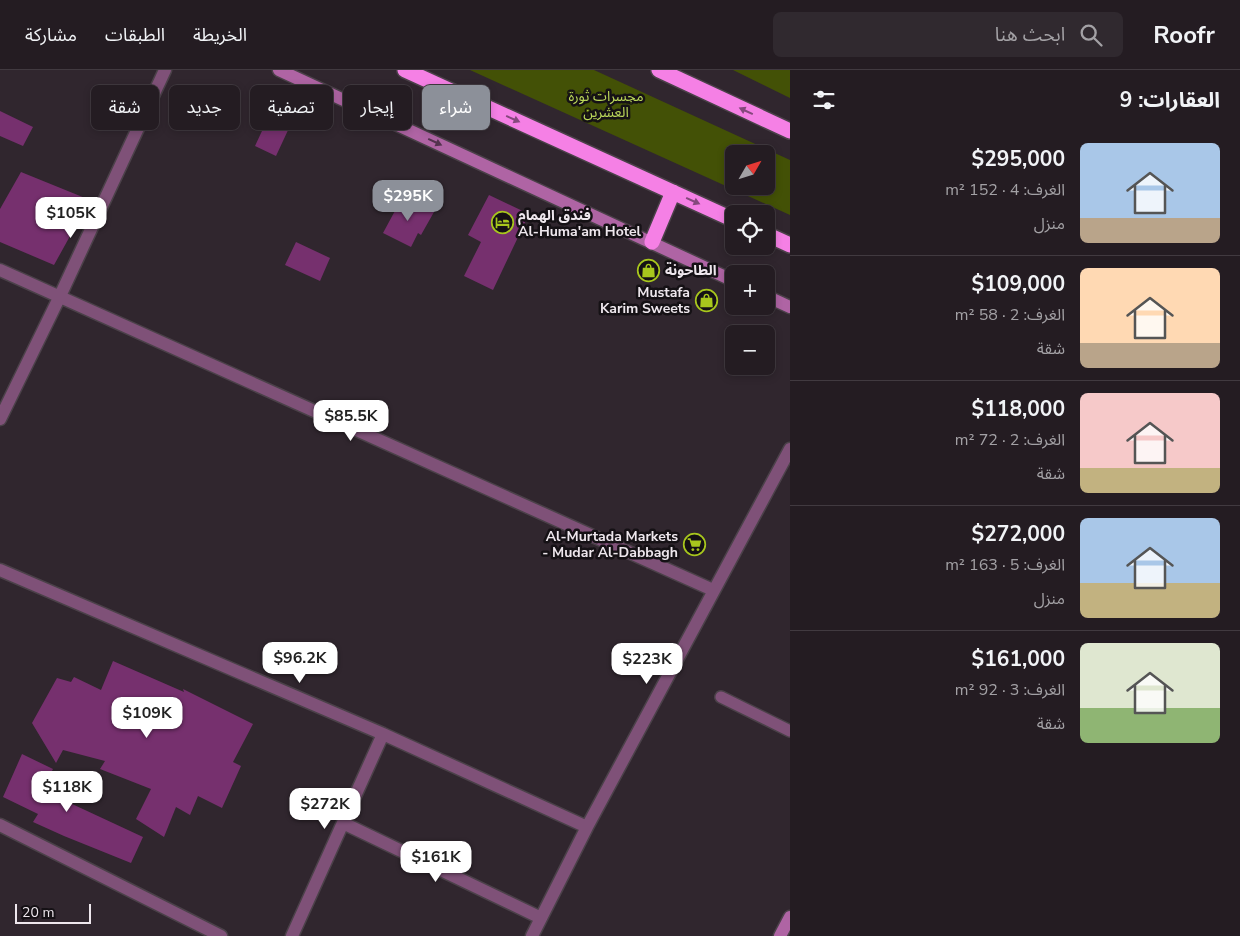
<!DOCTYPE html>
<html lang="ar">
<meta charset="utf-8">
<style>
:root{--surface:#241c22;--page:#30292f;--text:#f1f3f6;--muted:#a3a1a5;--line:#413a40;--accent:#8c9099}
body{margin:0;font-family:"Nunito Sans","Noto Sans Arabic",sans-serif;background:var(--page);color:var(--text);direction:rtl;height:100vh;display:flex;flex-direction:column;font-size:19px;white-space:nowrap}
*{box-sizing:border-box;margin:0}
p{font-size:16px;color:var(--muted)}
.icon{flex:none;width:28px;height:28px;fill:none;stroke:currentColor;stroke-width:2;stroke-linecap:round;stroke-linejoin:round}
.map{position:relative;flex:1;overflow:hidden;direction:ltr}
.details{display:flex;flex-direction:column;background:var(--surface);width:450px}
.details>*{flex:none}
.banner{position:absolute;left:15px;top:15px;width:475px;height:45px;direction:rtl;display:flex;gap:10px}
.needle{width:32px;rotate:51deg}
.tools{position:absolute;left:725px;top:75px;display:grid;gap:10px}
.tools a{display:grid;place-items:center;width:50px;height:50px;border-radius:8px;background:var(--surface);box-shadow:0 2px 8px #0003,0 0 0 1px var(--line);font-size:25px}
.scale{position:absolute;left:15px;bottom:12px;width:76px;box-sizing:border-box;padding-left:5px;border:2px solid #eee7ed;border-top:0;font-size:14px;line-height:18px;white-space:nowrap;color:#eee7ed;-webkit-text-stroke:4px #151115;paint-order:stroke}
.price{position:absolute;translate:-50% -42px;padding:0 11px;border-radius:10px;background:#fff;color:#222;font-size:16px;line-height:32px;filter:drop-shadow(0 1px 2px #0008)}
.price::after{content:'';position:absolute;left:50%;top:30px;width:15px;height:11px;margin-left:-8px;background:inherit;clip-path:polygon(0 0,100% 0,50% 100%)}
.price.on{background:var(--accent);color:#fff}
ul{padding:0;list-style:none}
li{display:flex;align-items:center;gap:15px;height:125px;padding:0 20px}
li+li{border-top:1px solid var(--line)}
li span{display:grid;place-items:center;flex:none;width:140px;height:100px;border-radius:8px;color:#555}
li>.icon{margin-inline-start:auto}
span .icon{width:60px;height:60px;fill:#fffc;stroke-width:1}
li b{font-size:21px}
h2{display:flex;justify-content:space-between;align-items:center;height:60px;padding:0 20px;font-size:21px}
.pill{padding:0 18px;border-radius:8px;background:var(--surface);box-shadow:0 2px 8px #0003,0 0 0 1px var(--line);font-size:18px;line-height:45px}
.pill.on{background:var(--accent);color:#fff}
header{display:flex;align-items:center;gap:30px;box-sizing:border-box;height:70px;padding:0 25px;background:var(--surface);border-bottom:1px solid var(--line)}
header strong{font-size:24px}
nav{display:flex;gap:28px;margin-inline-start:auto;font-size:18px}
.search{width:350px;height:45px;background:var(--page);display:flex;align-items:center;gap:12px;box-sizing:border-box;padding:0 18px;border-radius:8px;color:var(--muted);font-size:19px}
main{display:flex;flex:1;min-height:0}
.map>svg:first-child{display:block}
</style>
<header>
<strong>Roofr</strong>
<div class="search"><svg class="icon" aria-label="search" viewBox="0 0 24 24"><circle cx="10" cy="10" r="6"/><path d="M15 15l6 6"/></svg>ابحث هنا</div>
<nav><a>الخريطة</a><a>الطبقات</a><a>مشاركة</a></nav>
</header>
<main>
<section class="details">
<h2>العقارات: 9<svg class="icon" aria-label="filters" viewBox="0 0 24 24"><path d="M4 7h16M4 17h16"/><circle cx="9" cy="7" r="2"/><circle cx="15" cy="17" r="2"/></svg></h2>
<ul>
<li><span style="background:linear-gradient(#a9c7e8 75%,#b9a48a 0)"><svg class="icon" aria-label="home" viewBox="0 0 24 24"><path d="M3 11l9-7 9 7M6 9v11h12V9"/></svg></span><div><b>$295,000</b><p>الغرف: 4 · 152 m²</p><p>منزل</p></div></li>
<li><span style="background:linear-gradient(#ffd9b3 75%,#b9a48a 0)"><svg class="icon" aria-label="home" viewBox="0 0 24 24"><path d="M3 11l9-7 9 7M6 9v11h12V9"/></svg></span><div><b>$109,000</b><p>الغرف: 2 · 58 m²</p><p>شقة</p></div></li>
<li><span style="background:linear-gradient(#f6c9c9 75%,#c2b280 0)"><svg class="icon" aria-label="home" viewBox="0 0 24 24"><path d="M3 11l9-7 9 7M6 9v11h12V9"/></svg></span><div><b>$118,000</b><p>الغرف: 2 · 72 m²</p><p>شقة</p></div></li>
<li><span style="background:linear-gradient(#a9c7e8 65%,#c2b280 0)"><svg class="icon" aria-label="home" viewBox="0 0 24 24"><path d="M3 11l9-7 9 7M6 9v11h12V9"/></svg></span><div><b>$272,000</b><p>الغرف: 5 · 163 m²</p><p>منزل</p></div></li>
<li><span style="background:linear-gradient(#dfe7d0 65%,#8fb573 0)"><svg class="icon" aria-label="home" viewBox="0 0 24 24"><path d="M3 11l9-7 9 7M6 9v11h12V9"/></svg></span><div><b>$161,000</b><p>الغرف: 3 · 92 m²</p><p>شقة</p></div></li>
</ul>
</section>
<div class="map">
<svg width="790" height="866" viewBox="0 0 790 866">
<rect width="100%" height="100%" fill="#30262e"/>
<path fill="#435106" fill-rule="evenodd" d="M470,0H594L790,90V145ZM734,84H766V116H734Z
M733,0H790V28Z"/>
<path fill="#76306e" d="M275,33L296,43L276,86L255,76Z
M0,41L33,57L23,76L0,66Z
M21,102L90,130L54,195L0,172V139Z
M489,125L529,144L493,220L464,206L481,172L468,165Z
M403,126L434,142L421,165L418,163L411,177L383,163Z
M296,172L330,188L320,211L285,195Z
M113,591L184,622L183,619L253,654L233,692L241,696L222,738L198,726L190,745L176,737L164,767L136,749L151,719L100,699L105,691L63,680L56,693L32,653L57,608L71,612L74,607L101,620Z
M22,684L53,699L42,720L143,767L131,793L64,766L33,752L38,744L3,727Z"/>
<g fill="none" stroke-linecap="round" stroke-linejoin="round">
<defs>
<path id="lane" d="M721,627L790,661"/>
<path id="street" d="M0,200L713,520
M0,349L60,226L165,0
M0,500L383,664L587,757
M343,753L541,848
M0,755L221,866
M292,866L383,664
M532,866L587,757L790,379"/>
<path id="secondary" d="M279,0L734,211
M766,226L790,237
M780,866L790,847"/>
<path id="highway" d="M405,0L734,150
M659,0L790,61
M766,164L790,175
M652,172L673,122"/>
</defs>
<use href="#lane" stroke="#4b4149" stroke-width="14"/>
<use href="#street" stroke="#4b4149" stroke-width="15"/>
<use href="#secondary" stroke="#4b4149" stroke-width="15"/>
<use href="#highway" stroke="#4b4149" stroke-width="18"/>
<use href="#lane" stroke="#7f5178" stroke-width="11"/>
<use href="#street" stroke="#7f5178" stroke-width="12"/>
<use href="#secondary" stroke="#af64a4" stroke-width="12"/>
<use href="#highway" stroke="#f580e5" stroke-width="15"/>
</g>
<defs><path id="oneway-solid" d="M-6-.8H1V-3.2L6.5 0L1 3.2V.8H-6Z" transform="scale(1.25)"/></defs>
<g fill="#85487d">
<use href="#oneway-solid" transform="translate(746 41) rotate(-155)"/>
<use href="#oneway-solid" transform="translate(513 49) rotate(24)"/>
<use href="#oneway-solid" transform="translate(693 131) rotate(24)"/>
</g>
<use fill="#53324e" href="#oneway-solid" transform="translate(435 72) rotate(25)"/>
<defs>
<symbol id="hotel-ring" viewBox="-11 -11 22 22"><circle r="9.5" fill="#151115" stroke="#a8c71d" stroke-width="1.5"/><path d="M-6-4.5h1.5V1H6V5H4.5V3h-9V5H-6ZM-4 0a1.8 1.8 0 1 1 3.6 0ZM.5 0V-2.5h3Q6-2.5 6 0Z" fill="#a8c71d"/></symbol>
<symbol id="shop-ring" viewBox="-11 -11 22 22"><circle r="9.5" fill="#151115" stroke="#a8c71d" stroke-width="1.5"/><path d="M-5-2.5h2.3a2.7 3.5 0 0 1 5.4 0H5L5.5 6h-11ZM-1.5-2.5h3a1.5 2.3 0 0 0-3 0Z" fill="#a8c71d"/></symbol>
<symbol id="supermarket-ring" viewBox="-11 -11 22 22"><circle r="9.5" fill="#151115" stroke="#a8c71d" stroke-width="1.5"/><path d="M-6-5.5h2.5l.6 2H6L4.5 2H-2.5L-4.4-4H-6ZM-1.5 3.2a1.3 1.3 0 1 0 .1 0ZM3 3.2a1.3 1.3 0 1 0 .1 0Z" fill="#a8c71d"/></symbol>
</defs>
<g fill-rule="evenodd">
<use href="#hotel-ring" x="490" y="140" width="25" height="25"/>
<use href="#shop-ring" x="636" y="188" width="25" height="25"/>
<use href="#shop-ring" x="694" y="218" width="25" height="25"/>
<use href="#supermarket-ring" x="682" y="462" width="25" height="25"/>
</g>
<g text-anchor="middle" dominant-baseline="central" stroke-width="5" stroke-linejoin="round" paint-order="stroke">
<g font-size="14" fill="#bcd95a" stroke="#151115">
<text x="606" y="26">مجسرات ثورة<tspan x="606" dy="16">العشرين</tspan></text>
</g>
<g font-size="14" font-weight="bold" fill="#eee7ed" stroke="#151115" text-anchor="start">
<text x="518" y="145">فندق الهمام<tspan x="518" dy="16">Al-Huma'am Hotel</tspan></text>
<text x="665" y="200">الطاحونة</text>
<text x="690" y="222" text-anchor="end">Mustafa<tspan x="690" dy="16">Karim Sweets</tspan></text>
<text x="678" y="466" text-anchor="end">Al-Murtada Markets<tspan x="678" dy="16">- Mudar Al-Dabbagh</tspan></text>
</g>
</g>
</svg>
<div class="tools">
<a><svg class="needle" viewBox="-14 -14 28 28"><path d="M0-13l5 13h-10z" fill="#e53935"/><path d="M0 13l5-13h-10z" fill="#a3a1a5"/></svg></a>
<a><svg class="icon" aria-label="locate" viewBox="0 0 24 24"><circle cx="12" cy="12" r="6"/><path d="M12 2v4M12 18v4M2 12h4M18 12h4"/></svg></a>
<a>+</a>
<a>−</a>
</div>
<div class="scale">20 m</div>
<b class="price on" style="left:408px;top:152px">$295K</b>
<b class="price" style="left:71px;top:169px">$105K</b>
<b class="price" style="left:351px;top:372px">$85.5K</b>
<b class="price" style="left:300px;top:614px">$96.2K</b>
<b class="price" style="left:647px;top:615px">$223K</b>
<b class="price" style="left:147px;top:669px">$109K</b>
<b class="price" style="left:67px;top:743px">$118K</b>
<b class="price" style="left:325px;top:760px">$272K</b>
<b class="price" style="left:436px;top:813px">$161K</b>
<div class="banner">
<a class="pill on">شراء</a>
<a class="pill">إيجار</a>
<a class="pill">تصفية</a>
<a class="pill">جديد</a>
<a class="pill">شقة</a>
</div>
</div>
</main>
